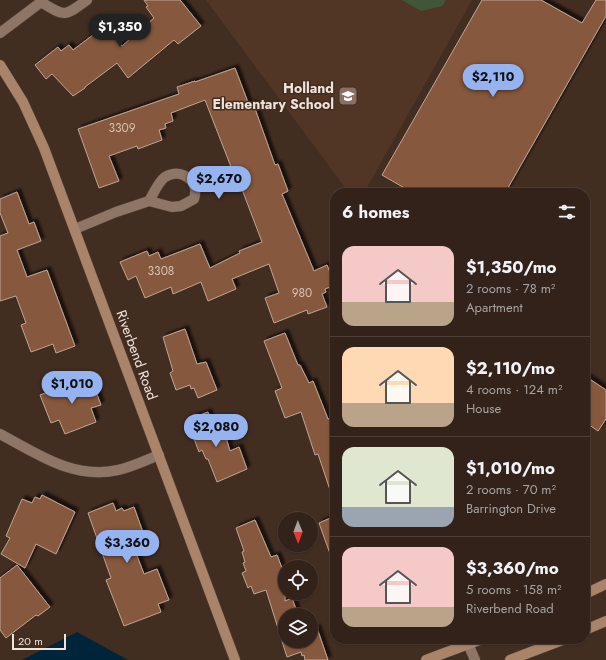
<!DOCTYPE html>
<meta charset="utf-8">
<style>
:root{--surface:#322219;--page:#3d2f26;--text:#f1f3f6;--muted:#a8a4a2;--line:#4d3f38;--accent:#95b2f1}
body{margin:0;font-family:Jost,sans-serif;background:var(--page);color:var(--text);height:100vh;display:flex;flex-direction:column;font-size:15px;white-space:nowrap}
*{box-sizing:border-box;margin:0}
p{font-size:13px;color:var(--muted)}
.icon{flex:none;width:22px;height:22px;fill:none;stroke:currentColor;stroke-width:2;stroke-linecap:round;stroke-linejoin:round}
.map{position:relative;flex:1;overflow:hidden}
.panel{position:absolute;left:330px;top:188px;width:260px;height:456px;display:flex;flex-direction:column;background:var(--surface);border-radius:16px;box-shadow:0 1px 3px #0004,0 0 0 1px var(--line)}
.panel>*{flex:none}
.needle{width:26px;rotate:179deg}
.buttons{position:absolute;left:278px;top:512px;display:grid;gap:8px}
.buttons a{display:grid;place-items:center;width:40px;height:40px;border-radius:50%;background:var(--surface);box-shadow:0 1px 3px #0004,0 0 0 1px var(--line);font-size:20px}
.scale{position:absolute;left:12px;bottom:10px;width:54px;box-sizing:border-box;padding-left:4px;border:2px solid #f0e3da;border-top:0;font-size:11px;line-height:14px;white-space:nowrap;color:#f0e3da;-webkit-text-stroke:3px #422d21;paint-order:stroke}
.price{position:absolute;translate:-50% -34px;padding:0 9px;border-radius:14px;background:var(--accent);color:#111;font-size:13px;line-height:26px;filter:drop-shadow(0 1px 2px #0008)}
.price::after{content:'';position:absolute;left:50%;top:24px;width:12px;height:9px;margin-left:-6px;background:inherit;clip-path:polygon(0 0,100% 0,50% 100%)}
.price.on{background:#222;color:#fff}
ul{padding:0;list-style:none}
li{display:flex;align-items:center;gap:12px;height:100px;padding:0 12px}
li+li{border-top:1px solid var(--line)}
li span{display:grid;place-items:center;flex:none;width:112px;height:80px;border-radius:12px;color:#555}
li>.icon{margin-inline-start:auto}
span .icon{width:48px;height:48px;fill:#fffc;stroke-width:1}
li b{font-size:17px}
h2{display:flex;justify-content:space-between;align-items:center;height:48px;padding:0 12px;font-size:17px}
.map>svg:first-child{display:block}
</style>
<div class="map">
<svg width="606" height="660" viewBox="0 0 606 660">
<defs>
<filter id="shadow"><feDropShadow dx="3.5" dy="-3.5" stdDeviation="1" flood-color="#0009"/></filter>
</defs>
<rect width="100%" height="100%" fill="#422d21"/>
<path fill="#513625" d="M206,0H472L364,193H349Z"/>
<path fill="#415637" d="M402,0H446L442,6L421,11Z"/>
<path fill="#00253a" d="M77,632L128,660H22Z"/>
<path fill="#86593d" stroke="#bfa595" filter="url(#shadow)" d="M144,0H180L201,26L178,44L174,40L128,78L117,63L85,87V88L73,96L52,74L46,79L35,65L58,47L61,51L69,45L73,50L106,25L122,46L154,18L146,7L148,6Z
M482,0H541L582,23L596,0H606V16L505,193H413L382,175Z
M235,68L249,105L253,103L275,165L278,164L288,191L282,194L314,271L327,265L335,285L325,289L326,292L322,294L327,307L308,314L307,310L274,323L265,298L279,293L269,264L232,279L236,289L208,301L201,282L173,294L171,287L145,298L136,276L128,280L120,262L147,251L149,256L158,252L161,259L200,244L210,268L240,253L239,251L262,242L235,171L233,172L205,100L171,113L173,121L165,124L166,128L159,130L162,140L138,149L137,146L109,156L119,181L99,188L78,129L179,94L177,87L195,81V82Z
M17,192L29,224L34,222L41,241L17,250L27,277L47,270L75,346L56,353L53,344L31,352L21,325L26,323L16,296L0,301V236L8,233L0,213V199Z
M185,329L197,364L206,362L217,390L198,398L194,388L191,389L190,385L176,390L170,373L173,371L163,337Z
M285,333L298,365H300L309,383L313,381L328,419L335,417V496H332L318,454L315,455L301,412L285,418L275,391L282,388L264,341Z
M90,376L101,405L91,408L96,422L65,434L59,420L51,423L40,395Z
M585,376L606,390V419L598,431L585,422Z
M208,412L217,436L225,434L230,451L239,447L247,469L217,482L208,459H206L202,450L199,452L187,420Z
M42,495L75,512L56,554L36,544L25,568L1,554L10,538L6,536L22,499L32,503L35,497L40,499Z
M113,503L116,511L122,508L124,511L134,507L145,538L132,543L144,574L157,569L169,600L158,604L161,612L124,626L106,580L111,578L88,513Z
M335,516V562H333L319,523Z
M255,520L271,557L277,555L285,576V601L292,598L298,615H285V641H311V630L317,628L328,660H305L304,655L302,656L301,652L287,657L266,590L254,594L251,586L248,588L242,573L246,571L243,563L245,562L242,552L244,551L236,528Z
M17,565L50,607L38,616L36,615L6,638L0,630V578Z"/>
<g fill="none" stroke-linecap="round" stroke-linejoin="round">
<defs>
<path id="street" d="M41,2C65,17 64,17 87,0
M0,33L41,2
M75,229L116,212L149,201L172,207L181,206L194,199C200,181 181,167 165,177C158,182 154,193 149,201
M0,434C38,454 73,480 118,470C132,467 146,460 159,455
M466,639L475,660"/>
<path id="secondary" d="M0,65L23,102L44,148L235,660
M585,594L606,584
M585,630L606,621
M426,660L482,639
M510,660L565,639"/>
</defs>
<use href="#street" stroke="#5c4b3f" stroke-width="11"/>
<use href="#secondary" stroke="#5c4b3f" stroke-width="11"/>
<use href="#street" stroke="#8e7667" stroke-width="10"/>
<use href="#secondary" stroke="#a98468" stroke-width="10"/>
</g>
<defs>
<symbol id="school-square" viewBox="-11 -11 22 22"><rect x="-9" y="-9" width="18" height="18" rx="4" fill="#8d6e63" stroke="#422d21"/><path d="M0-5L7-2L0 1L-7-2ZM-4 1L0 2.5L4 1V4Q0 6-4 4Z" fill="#fff"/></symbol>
</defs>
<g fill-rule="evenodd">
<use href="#school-square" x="337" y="85" width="22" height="22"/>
</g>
<g text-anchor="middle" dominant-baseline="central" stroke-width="3" stroke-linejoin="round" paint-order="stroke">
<g font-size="12" fill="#d6c0b3">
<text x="122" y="128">3309</text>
<text x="161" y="271">3308</text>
<text x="302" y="293">980</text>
</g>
<g font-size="14" font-weight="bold" fill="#f0e3da" stroke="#422d21" text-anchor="end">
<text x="334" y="88">Holland<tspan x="334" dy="16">Elementary School</tspan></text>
</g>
<g font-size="14" fill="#f0e3da" stroke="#422d21">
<text transform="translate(137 355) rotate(70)">Riverbend Road</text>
</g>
</g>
</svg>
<div class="buttons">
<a><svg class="needle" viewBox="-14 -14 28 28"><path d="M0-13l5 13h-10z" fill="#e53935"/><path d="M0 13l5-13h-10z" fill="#a8a4a2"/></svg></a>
<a><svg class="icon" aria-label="locate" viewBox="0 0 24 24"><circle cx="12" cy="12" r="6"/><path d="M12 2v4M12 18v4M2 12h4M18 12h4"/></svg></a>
<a><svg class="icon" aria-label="layers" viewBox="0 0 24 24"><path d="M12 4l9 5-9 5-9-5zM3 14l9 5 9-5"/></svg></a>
</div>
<div class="scale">20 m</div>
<b class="price on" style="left:120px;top:48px">$1,350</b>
<b class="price" style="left:493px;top:98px">$2,110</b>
<b class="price" style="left:219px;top:200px">$2,670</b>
<b class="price" style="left:72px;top:405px">$1,010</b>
<b class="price" style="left:216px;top:448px">$2,080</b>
<b class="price" style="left:127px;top:564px">$3,360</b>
<section class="panel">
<h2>6 homes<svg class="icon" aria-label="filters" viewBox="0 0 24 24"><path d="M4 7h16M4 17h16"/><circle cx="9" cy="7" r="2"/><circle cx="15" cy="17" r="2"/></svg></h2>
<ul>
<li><span style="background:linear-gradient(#f6c9c9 70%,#b9a48a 0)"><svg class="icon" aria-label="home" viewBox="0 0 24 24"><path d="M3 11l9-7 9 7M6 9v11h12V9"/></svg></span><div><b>$1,350/mo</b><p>2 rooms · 78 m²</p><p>Apartment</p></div></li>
<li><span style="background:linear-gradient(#ffd9b3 70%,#b9a48a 0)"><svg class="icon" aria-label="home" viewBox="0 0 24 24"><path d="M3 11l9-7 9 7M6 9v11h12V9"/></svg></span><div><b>$2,110/mo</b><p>4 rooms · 124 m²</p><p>House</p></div></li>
<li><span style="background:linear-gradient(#dfe7d0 75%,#9aa5b1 0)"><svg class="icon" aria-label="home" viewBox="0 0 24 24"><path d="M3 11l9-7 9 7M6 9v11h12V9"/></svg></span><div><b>$1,010/mo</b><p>2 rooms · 70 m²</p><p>Barrington Drive</p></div></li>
<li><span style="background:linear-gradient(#f6c9c9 75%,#b9a48a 0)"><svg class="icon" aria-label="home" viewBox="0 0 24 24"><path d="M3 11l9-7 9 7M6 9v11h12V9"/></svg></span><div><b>$3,360/mo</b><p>5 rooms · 158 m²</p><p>Riverbend Road</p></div></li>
</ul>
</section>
</div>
